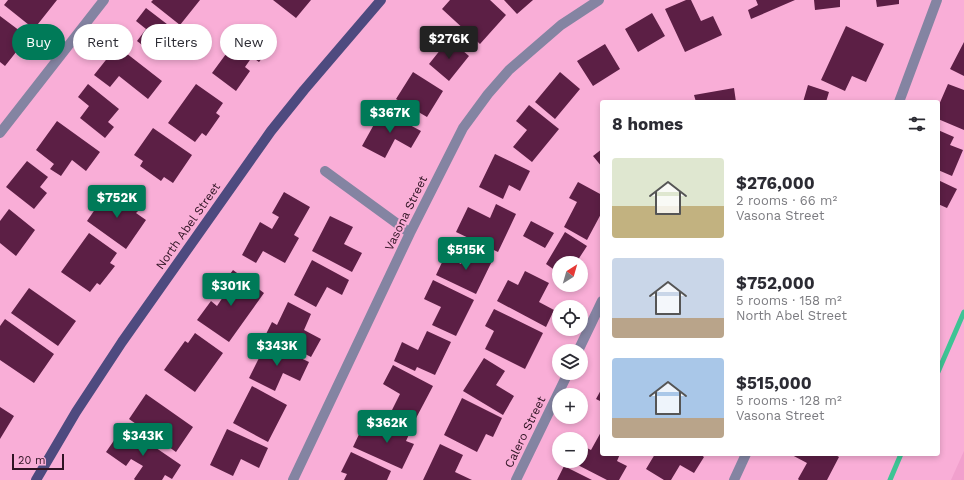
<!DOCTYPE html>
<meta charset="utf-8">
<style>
:root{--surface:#fff;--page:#f2f2f3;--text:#2b2b33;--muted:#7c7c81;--accent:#007a58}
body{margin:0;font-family:"Work Sans",sans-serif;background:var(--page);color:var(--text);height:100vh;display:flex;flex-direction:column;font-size:15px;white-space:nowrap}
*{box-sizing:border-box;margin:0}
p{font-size:13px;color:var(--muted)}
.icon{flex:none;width:22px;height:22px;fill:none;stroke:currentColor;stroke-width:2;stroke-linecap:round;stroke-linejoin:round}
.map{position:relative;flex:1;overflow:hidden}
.side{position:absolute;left:600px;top:100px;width:340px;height:356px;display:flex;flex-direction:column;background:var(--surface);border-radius:4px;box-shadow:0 2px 6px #0003}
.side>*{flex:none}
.top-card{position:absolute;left:12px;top:24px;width:380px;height:36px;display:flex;gap:8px}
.needle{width:26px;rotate:37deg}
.buttons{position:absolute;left:552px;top:256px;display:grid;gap:8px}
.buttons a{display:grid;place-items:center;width:36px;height:36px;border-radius:50%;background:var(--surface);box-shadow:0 2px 6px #0003;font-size:20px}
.scale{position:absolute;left:12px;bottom:10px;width:52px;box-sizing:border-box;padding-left:4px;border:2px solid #2f1323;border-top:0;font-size:11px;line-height:14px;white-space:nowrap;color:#2f1323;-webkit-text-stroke:3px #f9aed7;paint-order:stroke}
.price{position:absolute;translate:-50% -34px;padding:0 9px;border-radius:4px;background:var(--accent);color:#fff;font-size:13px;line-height:26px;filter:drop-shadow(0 1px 2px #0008)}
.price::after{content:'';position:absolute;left:50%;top:24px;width:12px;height:9px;margin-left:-6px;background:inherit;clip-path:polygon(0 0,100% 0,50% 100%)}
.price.current{background:#222;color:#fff}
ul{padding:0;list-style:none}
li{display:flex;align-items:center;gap:12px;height:100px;padding:0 12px}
li span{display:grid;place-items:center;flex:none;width:112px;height:80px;border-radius:4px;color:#555}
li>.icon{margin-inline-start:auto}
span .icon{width:48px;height:48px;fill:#fffc;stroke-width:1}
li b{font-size:17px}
h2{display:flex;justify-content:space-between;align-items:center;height:48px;padding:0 12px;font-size:17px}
.pill{padding:0 14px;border-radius:18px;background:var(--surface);box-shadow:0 2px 6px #0003;font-size:14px;line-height:36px}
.pill.current{background:var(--accent);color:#fff}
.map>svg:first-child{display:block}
</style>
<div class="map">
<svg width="964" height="480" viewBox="0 0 964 480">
<rect width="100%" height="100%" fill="#f9aed7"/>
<path fill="#f1a0cd" d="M964,451V480H951Z"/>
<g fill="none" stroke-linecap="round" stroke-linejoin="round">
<path stroke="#3ec495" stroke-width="5" d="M938,372L964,312
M890,480L901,454"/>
</g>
<path fill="#5c1f45" d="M8,0H57L34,29L4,5Z
M153,0H200L180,25L151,2Z
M273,0H311L296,18Z
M450,0H490L506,15L480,44L442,9Z
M504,0H533L517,14Z
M686,0H691L701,21L713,16L722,35L685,52L665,9Z
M756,0H795L751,19L748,10L758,5Z
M814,0H840V7L815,10Z
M876,0H899V4L877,7Z
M146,8L176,31L156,56L137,41L146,29L136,21Z
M652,13L665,36L638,52L625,29Z
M0,16L28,37L5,66L0,62Z
M248,24L274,43L259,62L252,57L245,67L250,71L236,91L212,73Z
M846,26L884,44L866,82L852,76L845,91L821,80Z
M449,39L469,56L449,81L429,64Z
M964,42V76L950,69Z
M605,44L620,69L593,86L577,61Z
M117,46L162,81L148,99L119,76L110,87L94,75Z
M413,72L443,91L427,117L396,99Z
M560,72L580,89L555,119L535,102Z
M88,84L119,109L108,122L114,127L105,138L80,118L89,106L78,97Z
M196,84L223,103L216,113L220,116L206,136L202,133L195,142L168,123Z
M948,84L964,90V130L938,119V107Z
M808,85L829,92L826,102H803Z
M734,88L736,102H696L694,95Z
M529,105L559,129L532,162L513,147L527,130L516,121Z
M382,110L421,131L411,148L395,139L385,158L362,146Z
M57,121L100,152L86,171L72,160L61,176L50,169L54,164L36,150Z
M153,128L192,155L173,183L164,177L161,181L140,166L143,161L134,155Z
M938,130L954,137L950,145L963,150L952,176L938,170Z
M602,149V167L593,156Z
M495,154L530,171L520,191L509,185L503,199L479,187Z
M27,161L48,177L40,187L47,193L34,209L6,187Z
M938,180L957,189L947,208L938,204Z
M578,182L602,195V212L587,240L564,227L577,202L569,198Z
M109,189L139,210L136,213L146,220L126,249L87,221Z
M284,192L310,207L294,235L299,238L285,263L263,251L256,263L242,255L260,222L272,229L279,217L272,213Z
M496,204L516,214L498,252L456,232L468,207L490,218Z
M9,209L35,230L16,256L0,243V221Z
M330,216L353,227L344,244L362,253L352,272L312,251Z
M531,221L554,233L545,248L523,236Z
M565,232L587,246L576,263H559V273L546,264Z
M89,233L117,253L110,263L115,266L100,285L97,283L90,292L61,272Z
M469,248L493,259L476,294L436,275L445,256L461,264Z
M312,260L349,280L342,295L327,287L316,307L294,295Z
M233,270L264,293L229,342L197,320L211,301L217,306L225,294L219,289Z
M525,271L549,283L539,302L554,310L546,327L497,301L508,280L518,285Z
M433,280L474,300L456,336L432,325L441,307L424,299Z
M29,288L76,321L58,346L11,313Z
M288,302L311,314L304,330L321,339L311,357L266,334L272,322L277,325Z
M494,309L543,333L525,369L485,349L494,331L485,326Z
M5,319L54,354L34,383L0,360V326Z
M427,331L451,342L435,375L417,367L415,371L394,361L402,342L418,350Z
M195,333L223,353L195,392L164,370L185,341L188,343Z
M267,342L309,362L300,381L283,373L275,391L249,378Z
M484,358L505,371L496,385L514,396L503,415L463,391Z
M393,365L433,386L414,422L392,410L400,394L383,384Z
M252,386L287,405L268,442L233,423Z
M602,388V402L596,399Z
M146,394L193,427L176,452L129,419Z
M462,398L502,418L493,437L486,434L477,452L444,435Z
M0,407L14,416L0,439Z
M387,419L411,430L406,441L414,444L402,469L353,447L362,428L379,436Z
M124,426L181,465L172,479L165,475L162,480H135L134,479L143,466L131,459L126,466L106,452Z
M227,429L268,448L259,468L241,459L233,476L210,465Z
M601,432L602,433V454H620L617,461L627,466L619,480H607L570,461H581V445L591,450Z
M440,444L463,455L455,472L472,480H423Z
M351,452L391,471L387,480H344L347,474L341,472Z
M655,454H700L704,457L694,473L680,465L671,480H664L646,469Z
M790,454H834L839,457L827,480H799L798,479L807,463Z
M564,466L592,480H557Z"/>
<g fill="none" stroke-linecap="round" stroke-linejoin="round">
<path stroke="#8484a2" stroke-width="10" d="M899,102L937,0
M0,133L104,0
M325,171L410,233
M578,351L602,301
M293,480L410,233L463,128L488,94L509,70L561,25L599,0
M516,480L568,373
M734,480L746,454"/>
<path stroke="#4e4a7f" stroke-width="10" d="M36,480L76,412L122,342L271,131L304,90L381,0"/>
</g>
<g text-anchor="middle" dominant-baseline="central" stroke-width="4" stroke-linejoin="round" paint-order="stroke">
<g font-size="12" fill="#2f1323" stroke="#f9aed7">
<text transform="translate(406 213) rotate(-64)">Vasona Street</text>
<text transform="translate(188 226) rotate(-55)">North Abel Street</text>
<text transform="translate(525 432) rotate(-64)">Calero Street</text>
</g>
</g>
</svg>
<div class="buttons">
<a><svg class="needle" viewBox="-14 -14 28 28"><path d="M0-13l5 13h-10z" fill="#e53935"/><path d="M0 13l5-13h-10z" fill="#7c7c81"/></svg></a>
<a><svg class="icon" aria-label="locate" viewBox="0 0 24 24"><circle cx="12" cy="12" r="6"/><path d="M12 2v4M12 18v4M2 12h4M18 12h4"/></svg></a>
<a><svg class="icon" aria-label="layers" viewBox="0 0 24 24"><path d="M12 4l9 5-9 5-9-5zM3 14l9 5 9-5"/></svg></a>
<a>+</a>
<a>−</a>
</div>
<div class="scale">20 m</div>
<b class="price current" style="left:449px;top:60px">$276K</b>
<b class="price" style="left:390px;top:134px">$367K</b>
<b class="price" style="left:117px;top:219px">$752K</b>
<b class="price" style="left:466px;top:271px">$515K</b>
<b class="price" style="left:231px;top:307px">$301K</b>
<b class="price" style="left:277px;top:367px">$343K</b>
<b class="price" style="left:387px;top:444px">$362K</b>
<b class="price" style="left:143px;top:457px">$343K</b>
<div class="top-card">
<a class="pill current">Buy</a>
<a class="pill">Rent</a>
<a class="pill">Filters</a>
<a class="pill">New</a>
</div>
<section class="side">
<h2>8 homes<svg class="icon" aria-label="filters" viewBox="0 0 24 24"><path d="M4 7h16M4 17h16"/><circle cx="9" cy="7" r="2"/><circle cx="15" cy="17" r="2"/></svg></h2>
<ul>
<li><span style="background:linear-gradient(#dfe7d0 60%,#c2b280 0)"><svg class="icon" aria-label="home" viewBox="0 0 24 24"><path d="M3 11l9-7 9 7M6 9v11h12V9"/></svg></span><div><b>$276,000</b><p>2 rooms · 66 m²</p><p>Vasona Street</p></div></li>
<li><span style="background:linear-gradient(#c9d6e8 75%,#b9a48a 0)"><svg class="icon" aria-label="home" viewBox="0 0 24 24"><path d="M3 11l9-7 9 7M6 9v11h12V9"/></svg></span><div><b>$752,000</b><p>5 rooms · 158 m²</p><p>North Abel Street</p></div></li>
<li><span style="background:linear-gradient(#a9c7e8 75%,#b9a48a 0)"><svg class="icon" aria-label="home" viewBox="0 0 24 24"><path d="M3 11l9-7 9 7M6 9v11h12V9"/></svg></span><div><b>$515,000</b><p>5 rooms · 128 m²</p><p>Vasona Street</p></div></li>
</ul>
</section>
</div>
